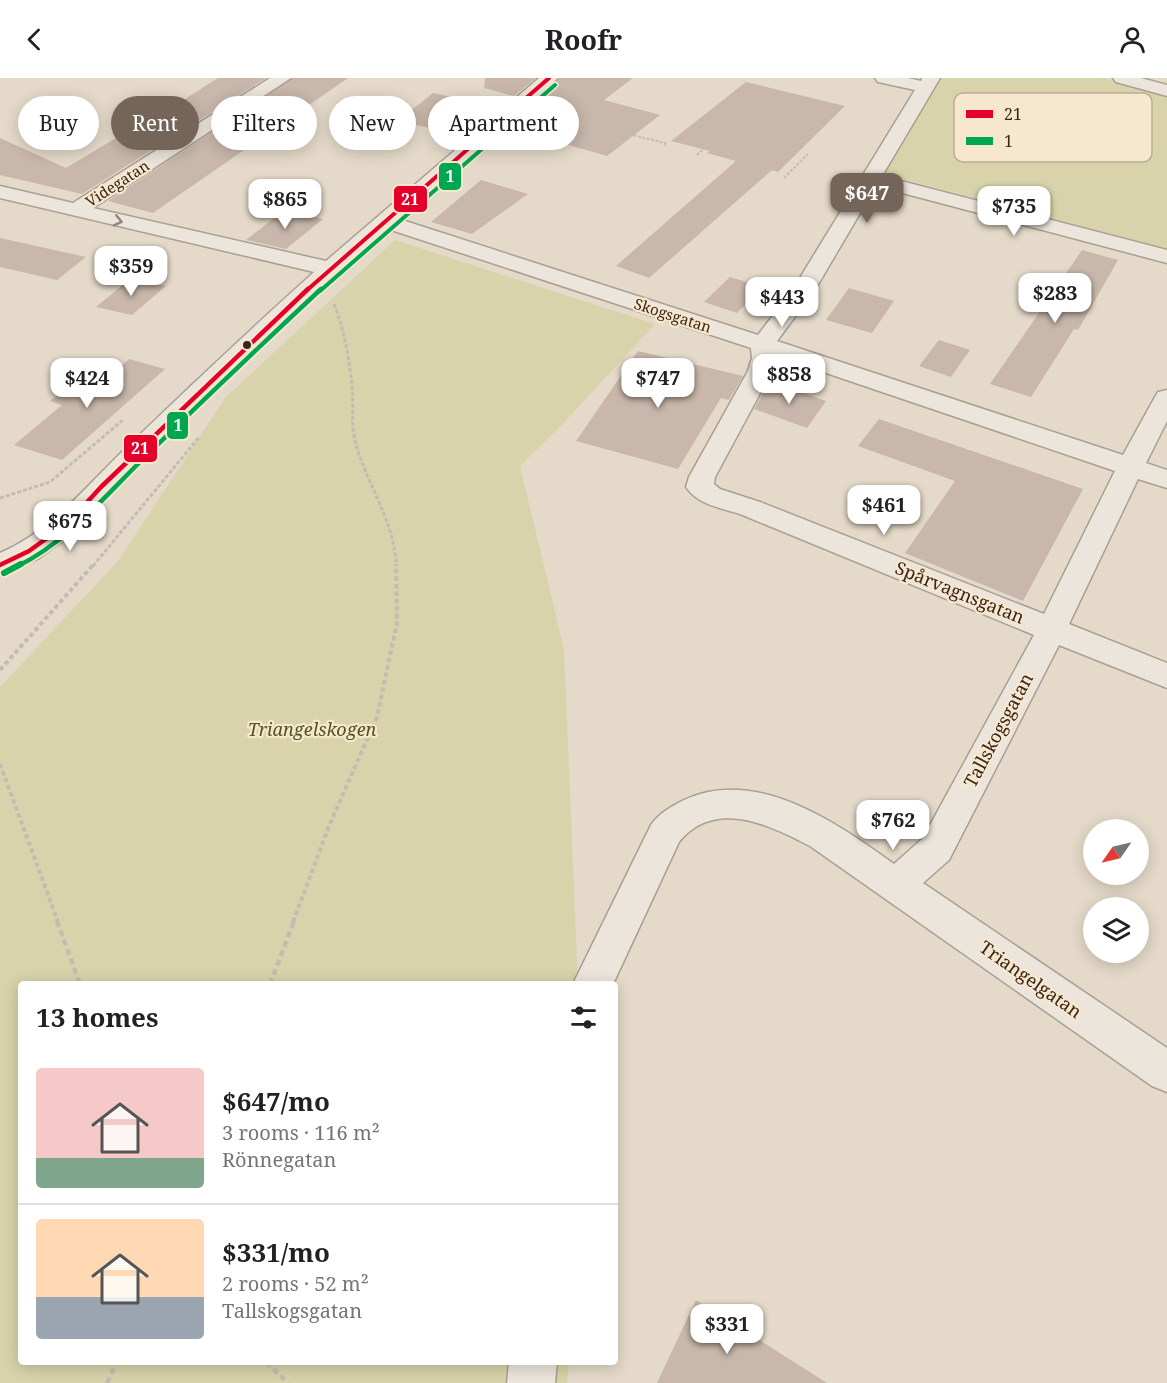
<!DOCTYPE html>
<meta charset="utf-8">
<style>
:root{--surface:#fff;--page:#f6f6f6;--text:#202124;--muted:#757577;--line:#e0e0e0;--accent:#746558}
body{margin:0;font-family:"Noto Serif",serif;background:var(--page);color:var(--text);height:100vh;display:flex;flex-direction:column;font-size:22px;white-space:nowrap}
*{box-sizing:border-box;margin:0}
p{font-size:20px;color:var(--muted)}
.icon{flex:none;width:33px;height:33px;fill:none;stroke:currentColor;stroke-width:2;stroke-linecap:round;stroke-linejoin:round}
.map{position:relative;flex:1;overflow:hidden}
.drawer{position:absolute;left:18px;top:903px;width:600px;height:384px;display:flex;flex-direction:column;background:var(--surface);border-radius:6px;box-shadow:0 3px 15px #0003}
.drawer>*{flex:none}
.hud{position:absolute;left:18px;top:18px;width:600px;height:54px;display:flex;gap:12px}
.needle{width:39px;rotate:236deg}
.buttons{position:absolute;left:1083px;top:741px;display:grid;gap:12px}
.buttons a{display:grid;place-items:center;width:66px;height:66px;border-radius:50%;background:var(--surface);box-shadow:0 3px 15px #0003;font-size:30px}
.price{position:absolute;translate:-50% -51px;padding:0 14px;border-radius:12px;background:#fff;color:#222;font-size:20px;line-height:39px;filter:drop-shadow(0 2px 3px #0008)}
.price::after{content:'';position:absolute;left:50%;top:36px;width:18px;height:14px;margin-left:-9px;background:inherit;clip-path:polygon(0 0,100% 0,50% 100%)}
.price.selected{background:var(--accent);color:#fff}
ul{padding:0;list-style:none}
li{display:flex;align-items:center;gap:18px;height:150px;padding:0 18px}
li+li{border-top:2px solid var(--line)}
li span{display:grid;place-items:center;flex:none;width:168px;height:120px;border-radius:6px;color:#555}
li>.icon{margin-inline-start:auto}
span .icon{width:72px;height:72px;fill:#fffc;stroke-width:1}
li b{font-size:26px}
h2{display:flex;justify-content:space-between;align-items:center;height:72px;padding:0 18px;font-size:26px}
.pill{padding:0 21px;border-radius:27px;background:var(--surface);box-shadow:0 3px 15px #0003;font-size:21px;line-height:54px}
.pill.selected{background:var(--accent);color:#fff}
header{display:flex;justify-content:space-between;align-items:center;height:78px;padding:0 18px;background:var(--surface);font-size:27px;font-weight:700}
.map>svg:first-child{display:block}
</style>
<header><svg class="icon" aria-label="back" viewBox="0 0 24 24"><path d="M15 5l-7 7 7 7"/></svg>Roofr<svg class="icon" aria-label="person" viewBox="0 0 24 24"><circle cx="12" cy="8" r="4"/><path d="M4 21q1-7 8-7t8 7"/></svg></header>
<div class="map">
<svg width="1167" height="1305" viewBox="0 0 1167 1305">
<rect width="100%" height="100%" fill="#e5dac9"/>
<path fill="#d8d3aa" d="M940,0H1103L1167,18V171L884,96Z
M395,162L655,246L559,350L520,388L564,571L578,906H21V1284H569L567,1305H0V609L118,483L225,320Z"/>
<path fill="#c8b7aa" d="M218,0H266L82,116L0,97V60L66,90L136,48L141,49Z
M293,0H348L153,135L108,123Z
M485,0H536L514,18L484,10Z
M560,0H633L604,22L660,37L607,78L527,55L562,31L535,24Z
M746,4L845,28L778,94L772,92L649,200L616,188L736,83L707,75L710,73L671,63Z
M433,15L469,23L435,51L398,43Z
M481,102L528,116L472,156L431,144Z
M285,132L323,141L286,171L246,162Z
M0,160L86,179L57,202L0,189Z
M1082,172L1118,182L1078,252L1074,251L1031,319L990,306Z
M730,199L763,209L737,235L704,224Z
M131,200L166,208L132,237L96,229Z
M849,210L894,223L872,255L826,242Z
M939,262L970,272L951,299L919,288Z
M638,273L743,298L729,322L721,320L678,391L576,363Z
M129,281L165,291L62,382L14,367L62,327L50,323L79,300L100,306Z
M769,304L778,306L826,323L807,350L754,331Z
M879,341L1083,411L1023,523L905,475L955,403L858,368Z
M696,1222L827,1305H657Z"/>
<g fill="none" stroke-linecap="round" stroke-linejoin="round">
<defs>
<path id="minor" d="M270,0H291L93,130L326,183L539,0H558L399,141L758,257L795,208L915,12L878,4L875,0H908L921,3L922,0H940L882,98L1167,172V185L876,108L816,210L777,263L1123,377L1155,319L1158,314L1167,312V343L1146,385L1167,392V410L1138,401L1069,546L1167,585V610L1059,567L949,782L923,805L1167,970V1014L1152,1008L810,768C770,747 715,720 679,764L613,906H573L651,747C659,735 671,729 684,722C756,688 837,745 894,786L923,760L1034,557L740,436C721,430 698,427 686,409L689,399L748,293L752,280L751,270L388,151L255,272L111,415L78,451L39,480L0,497V475C53,452 87,407 128,368C189,309 251,251 314,194L0,120V108L73,125ZM776,278L1115,393L1044,536L760,424L720,411L714,406L715,399L772,293Z
M1113,0H1141L1167,7V18L1116,4Z
M509,1284H557L555,1305H507Z"/>
</defs>
<use href="#minor" stroke="#a99f93" stroke-width="3"/>
<path stroke="#c4bcb3" stroke-width="2" stroke-dasharray="3 1.5" stroke-linecap="butt" d="M546,36L665,65V69
M577,70L602,50
M697,77L723,54
M784,100L808,76"/>
<path stroke="#c4bcb3" stroke-width="3" stroke-dasharray="4 2" stroke-linecap="butt" d="M334,226C344,251 349,279 352,307C354,323 351,341 354,357C363,403 395,440 396,488
M0,420L50,404L124,341
M93,488L200,358"/>
<path stroke="#c4bcb3" stroke-width="4" stroke-dasharray="4.5 3" stroke-linecap="butt" d="M0,592L94,486
M0,686L58,844
M293,844L329,748L377,639L397,545L396,486"/>
<path stroke="#c4bcb3" stroke-width="4.5" stroke-dasharray="6 4" stroke-linecap="butt" d="M57,843L80,906
M270,906L294,843
M266,1284L288,1305
M107,1305L117,1284"/>
<use href="#minor" fill="#ece5db" fill-rule="evenodd"/>
<defs>
<path id="bus-1-far1" d="M306,213L549,0"/>
<path id="bus-1" d="M0,487L29,473L68,445L101,409L308,211"/>
<path id="bus-2-far2" d="M320,213L555,7"/>
<path id="bus-2-far1" d="M18,488C68,463 103,420 142,382C201,324 261,267 321,211"/>
<path id="bus-2" d="M4,495L21,486"/>
</defs>
<use href="#bus-1-far1" stroke="#f7e7ce" stroke-width="7"/>
<use href="#bus-1" stroke="#f7e7ce" stroke-width="8"/>
<use href="#bus-2-far2" stroke="#f7e7ce" stroke-width="7"/>
<use href="#bus-2-far1" stroke="#f7e7ce" stroke-width="8"/>
<use href="#bus-2" stroke="#f7e7ce" stroke-width="10"/>
<use href="#bus-1-far1" stroke="#e4002b" stroke-width="4"/>
<use href="#bus-1" stroke="#e4002b" stroke-width="4.5"/>
<use href="#bus-2-far2" stroke="#00a650" stroke-width="4"/>
<use href="#bus-2-far1" stroke="#00a650" stroke-width="4.5"/>
<use href="#bus-2" stroke="#00a650" stroke-width="6"/>
</g>
<defs><path id="oneway-chevron" d="M-2-3.5L2.5 0L-2 3.5" fill="none" stroke-width="1.6" stroke-linecap="round" stroke-linejoin="round" transform="scale(1.5)"/></defs>
<use stroke="#92867b" href="#oneway-chevron" transform="translate(118 143) rotate(13)"/>
<circle fill="#37261b" stroke="#f7e7ce" stroke-width="2" cx="247" cy="267" r="5"/>
<g text-anchor="middle" dominant-baseline="central" stroke-width="4.5" stroke-linejoin="round" paint-order="stroke">
<g font-size="15" fill="#37261b" stroke="#f7e7ce">
<text transform="translate(117 105) rotate(-33)">Videgatan</text>
<text transform="translate(673 237) rotate(18)">Skogsgatan</text>
</g>
<g font-size="18" fill="#37261b" stroke="#f7e7ce">
<text transform="translate(960 514) rotate(22)">Spårvagnsgatan</text>
<text transform="translate(998 652) rotate(-62)">Tallskogsgatan</text>
<text transform="translate(1031 901) rotate(35)">Triangelgatan</text>
</g>
<g font-size="18" font-style="italic" fill="#4d5521" stroke="#f7e7ce">
<text x="312" y="651">Triangelskogen</text>
</g>
</g>
<rect x="954" y="15" width="198" height="69" rx="9" fill="#f7e7ce" stroke="#bdad98" stroke-width="1.5"/>
<rect x="966" y="32" width="27" height="8" fill="#e4002b"/>
<rect x="966" y="59" width="27" height="8" fill="#00a650"/>
<g font-size="16" fill="#37261b">
<text x="1004" y="42">21</text>
<text x="1004" y="69">1</text>
</g>
<g stroke="#f7e7ce" stroke-width="2">
<rect x="438" y="84" width="24" height="29" rx="6" fill="#00a650"/>
<rect x="393" y="107" width="35" height="28" rx="6" fill="#e4002b"/>
<rect x="166" y="333" width="23" height="29" rx="6" fill="#00a650"/>
<rect x="123" y="356" width="35" height="29" rx="6" fill="#e4002b"/>
</g>
<g font-size="16" text-anchor="middle" font-weight="bold" fill="#fff">
<text x="450" y="104">1</text>
<text x="410" y="127">21</text>
<text x="178" y="353">1</text>
<text x="140" y="376">21</text>
</g>
</svg>
<div class="buttons">
<a><svg class="needle" viewBox="-14 -14 28 28"><path d="M0-13l5 13h-10z" fill="#e53935"/><path d="M0 13l5-13h-10z" fill="#757577"/></svg></a>
<a><svg class="icon" aria-label="layers" viewBox="0 0 24 24"><path d="M12 4l9 5-9 5-9-5zM3 14l9 5 9-5"/></svg></a>
</div>
<b class="price selected" style="left:867px;top:146px">$647</b>
<b class="price" style="left:285px;top:152px">$865</b>
<b class="price" style="left:1014px;top:159px">$735</b>
<b class="price" style="left:131px;top:219px">$359</b>
<b class="price" style="left:1055px;top:246px">$283</b>
<b class="price" style="left:782px;top:250px">$443</b>
<b class="price" style="left:789px;top:327px">$858</b>
<b class="price" style="left:87px;top:331px">$424</b>
<b class="price" style="left:658px;top:331px">$747</b>
<b class="price" style="left:884px;top:458px">$461</b>
<b class="price" style="left:70px;top:474px">$675</b>
<b class="price" style="left:893px;top:773px">$762</b>
<b class="price" style="left:727px;top:1277px">$331</b>
<div class="hud">
<a class="pill">Buy</a>
<a class="pill selected">Rent</a>
<a class="pill">Filters</a>
<a class="pill">New</a>
<a class="pill">Apartment</a>
</div>
<section class="drawer">
<h2>13 homes<svg class="icon" aria-label="filters" viewBox="0 0 24 24"><path d="M4 7h16M4 17h16"/><circle cx="9" cy="7" r="2"/><circle cx="15" cy="17" r="2"/></svg></h2>
<ul>
<li><span style="background:linear-gradient(#f6c9c9 75%,#7fa58c 0)"><svg class="icon" aria-label="home" viewBox="0 0 24 24"><path d="M3 11l9-7 9 7M6 9v11h12V9"/></svg></span><div><b>$647/mo</b><p>3 rooms · 116 m²</p><p>Rönnegatan</p></div></li>
<li><span style="background:linear-gradient(#ffd9b3 65%,#9aa5b1 0)"><svg class="icon" aria-label="home" viewBox="0 0 24 24"><path d="M3 11l9-7 9 7M6 9v11h12V9"/></svg></span><div><b>$331/mo</b><p>2 rooms · 52 m²</p><p>Tallskogsgatan</p></div></li>
</ul>
</section>
</div>
